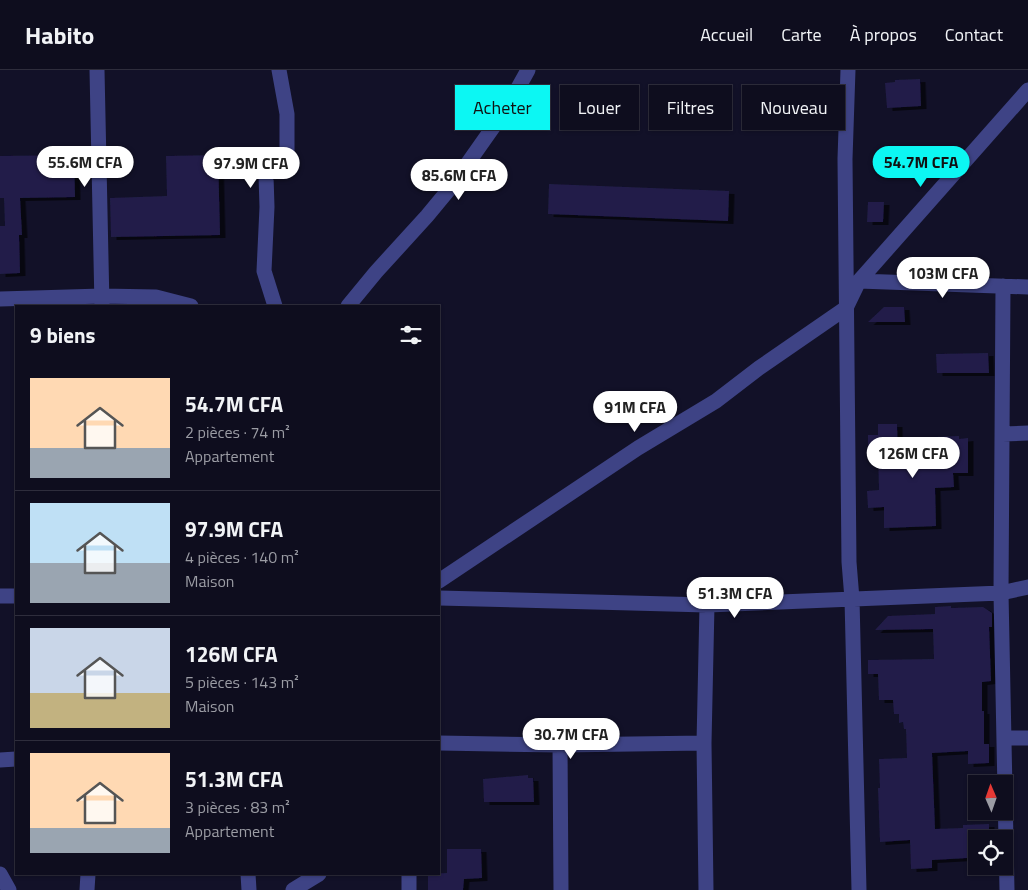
<!DOCTYPE html>
<html lang="fr">
<meta charset="utf-8">
<style>
:root{--surface:#0e0d1e;--page:#171627;--text:#f1f3f6;--muted:#9b9ca4;--line:#2e2d3c;--accent:#0cf7f3}
body{margin:0;font-family:"Titillium Web",sans-serif;background:var(--page);color:var(--text);height:100vh;display:flex;flex-direction:column;font-size:19px;white-space:nowrap}
*{box-sizing:border-box;margin:0}
p{font-size:16px;color:var(--muted)}
.icon{flex:none;width:28px;height:28px;fill:none;stroke:currentColor;stroke-width:2;stroke-linecap:round;stroke-linejoin:round}
.map{position:relative;flex:1;overflow:hidden}
.details{position:absolute;left:15px;top:235px;width:425px;height:570px;display:flex;flex-direction:column;background:var(--surface);border-radius:0px;box-shadow:0 1px 4px #0004,0 0 0 1px var(--line)}
.details>*{flex:none}
.banner{position:absolute;left:455px;top:15px;width:475px;height:45px;display:flex;gap:10px}
.needle{width:32px;rotate:358deg}
.tools{position:absolute;left:968px;top:705px;display:grid;gap:10px}
.tools a{display:grid;place-items:center;width:45px;height:45px;border-radius:0px;background:var(--surface);box-shadow:0 1px 4px #0004,0 0 0 1px var(--line);font-size:25px}
.price{position:absolute;translate:-50% -42px;padding:0 11px;border-radius:18px;background:#fff;color:#222;font-size:16px;line-height:32px;filter:drop-shadow(0 1px 2px #0008)}
.price::after{content:'';position:absolute;left:50%;top:30px;width:15px;height:11px;margin-left:-8px;background:inherit;clip-path:polygon(0 0,100% 0,50% 100%)}
.price.active{background:var(--accent);color:#111}
ul{padding:0;list-style:none}
li{display:flex;align-items:center;gap:15px;height:125px;padding:0 15px}
li+li{border-top:1px solid var(--line)}
li span{display:grid;place-items:center;flex:none;width:140px;height:100px;border-radius:0px;color:#555}
li>.icon{margin-inline-start:auto}
span .icon{width:60px;height:60px;fill:#fffc;stroke-width:1}
li b{font-size:21px}
h2{display:flex;justify-content:space-between;align-items:center;height:60px;padding:0 15px;font-size:21px}
.pill{padding:0 18px;border-radius:0px;background:var(--surface);box-shadow:0 1px 4px #0004,0 0 0 1px var(--line);font-size:18px;line-height:45px}
.pill.active{background:var(--accent);color:#111}
header{display:flex;align-items:center;gap:30px;box-sizing:border-box;height:70px;padding:0 25px;background:var(--surface);border-bottom:1px solid var(--line)}
header strong{font-size:24px}
nav{display:flex;gap:28px;margin-inline-start:auto;font-size:18px}
.map>svg:first-child{display:block}
</style>
<header>
<strong>Habito</strong>
<nav><a>Accueil</a><a>Carte</a><a>À propos</a><a>Contact</a></nav>
</header>
<div class="map">
<svg width="1028" height="820" viewBox="0 0 1028 820">
<defs>
<filter id="shadow"><feDropShadow dx="5.5" dy="3" stdDeviation="0" flood-color="#0009"/></filter>
</defs>
<rect width="100%" height="100%" fill="#121128"/>
<path fill="#211d48" filter="url(#shadow)" d="M920,9L921,36L887,38L885,13L895,12V10Z
M74,85L75,127L20,128L22,165H19L20,203L0,204V156H5L4,128H0V86Z
M218,85L220,165L111,167L110,128L167,126L166,86Z
M549,114L729,121L728,151L548,144Z
M868,132H884L883,152H867Z
M884,237H904L905,252H868Z
M988,283L989,303H937L936,284Z
M878,354H897L898,394H935L934,367L959,366V369L968,368V403H953L954,417L935,418L936,456L884,458V437L868,438L867,421L879,420L878,382H868V365H878Z
M951,536V538L983,537L992,543V557H989L991,611L982,612V641H984V674H989V693L968,694V681L932,683L935,759L963,758V755L989,754V769H976V796L982,797L968,798L967,788L932,790V798L911,799L910,770L880,772L878,718H880L879,689L907,688L906,659H904L903,652L899,653V644H894L893,630H879L878,604H868V590L934,589L933,559L875,560L888,546L935,544V537Z
M528,705V708H533L534,732H484L483,709Z
M447,779H481L482,808L464,809L463,820H428V804L447,803Z"/>
<g fill="none" stroke-linecap="round" stroke-linejoin="round">
<path stroke="#3e4385" stroke-width="15" d="M97,0L102,236
M848,0L845,89L849,492L852,529L859,820
M859,211L1028,217
M1003,216L1001,523L1007,820
M0,229L102,226L156,227L191,236
M275,236L264,201L267,137L266,106L287,87V44L279,0
M348,236L376,202L427,146L451,117L508,36L528,0
M1003,364L1028,363
M439,511L638,378L716,331L759,298L846,238L859,211L1028,20
M0,526H16
M439,528L707,535L1001,523L1028,517
M1005,668H1028
M439,673L560,675L704,673
M560,675L561,820
M0,690L16,689
M0,804L9,820
M248,804L249,820
M87,820L88,804
M293,820L319,804
M409,820V804
M706,820L704,673L707,535"/>
</g>
</svg>
<div class="tools">
<a><svg class="needle" viewBox="-14 -14 28 28"><path d="M0-13l5 13h-10z" fill="#e53935"/><path d="M0 13l5-13h-10z" fill="#9b9ca4"/></svg></a>
<a><svg class="icon" aria-label="locate" viewBox="0 0 24 24"><circle cx="12" cy="12" r="6"/><path d="M12 2v4M12 18v4M2 12h4M18 12h4"/></svg></a>
</div>
<b class="price" style="left:85px;top:118px">55.6M CFA</b>
<b class="price active" style="left:921px;top:118px">54.7M CFA</b>
<b class="price" style="left:251px;top:119px">97.9M CFA</b>
<b class="price" style="left:459px;top:131px">85.6M CFA</b>
<b class="price" style="left:943px;top:229px">103M CFA</b>
<b class="price" style="left:635px;top:363px">91M CFA</b>
<b class="price" style="left:913px;top:409px">126M CFA</b>
<b class="price" style="left:735px;top:549px">51.3M CFA</b>
<b class="price" style="left:571px;top:690px">30.7M CFA</b>
<div class="banner">
<a class="pill active">Acheter</a>
<a class="pill">Louer</a>
<a class="pill">Filtres</a>
<a class="pill">Nouveau</a>
</div>
<section class="details">
<h2>9 biens<svg class="icon" aria-label="filters" viewBox="0 0 24 24"><path d="M4 7h16M4 17h16"/><circle cx="9" cy="7" r="2"/><circle cx="15" cy="17" r="2"/></svg></h2>
<ul>
<li><span style="background:linear-gradient(#ffd9b3 70%,#9aa5b1 0)"><svg class="icon" aria-label="home" viewBox="0 0 24 24"><path d="M3 11l9-7 9 7M6 9v11h12V9"/></svg></span><div><b>54.7M CFA</b><p>2 pièces · 74 m²</p><p>Appartement</p></div></li>
<li><span style="background:linear-gradient(#bfe0f5 60%,#9aa5b1 0)"><svg class="icon" aria-label="home" viewBox="0 0 24 24"><path d="M3 11l9-7 9 7M6 9v11h12V9"/></svg></span><div><b>97.9M CFA</b><p>4 pièces · 140 m²</p><p>Maison</p></div></li>
<li><span style="background:linear-gradient(#c9d6e8 65%,#c2b280 0)"><svg class="icon" aria-label="home" viewBox="0 0 24 24"><path d="M3 11l9-7 9 7M6 9v11h12V9"/></svg></span><div><b>126M CFA</b><p>5 pièces · 143 m²</p><p>Maison</p></div></li>
<li><span style="background:linear-gradient(#ffd9b3 75%,#9aa5b1 0)"><svg class="icon" aria-label="home" viewBox="0 0 24 24"><path d="M3 11l9-7 9 7M6 9v11h12V9"/></svg></span><div><b>51.3M CFA</b><p>3 pièces · 83 m²</p><p>Appartement</p></div></li>
</ul>
</section>
</div>
